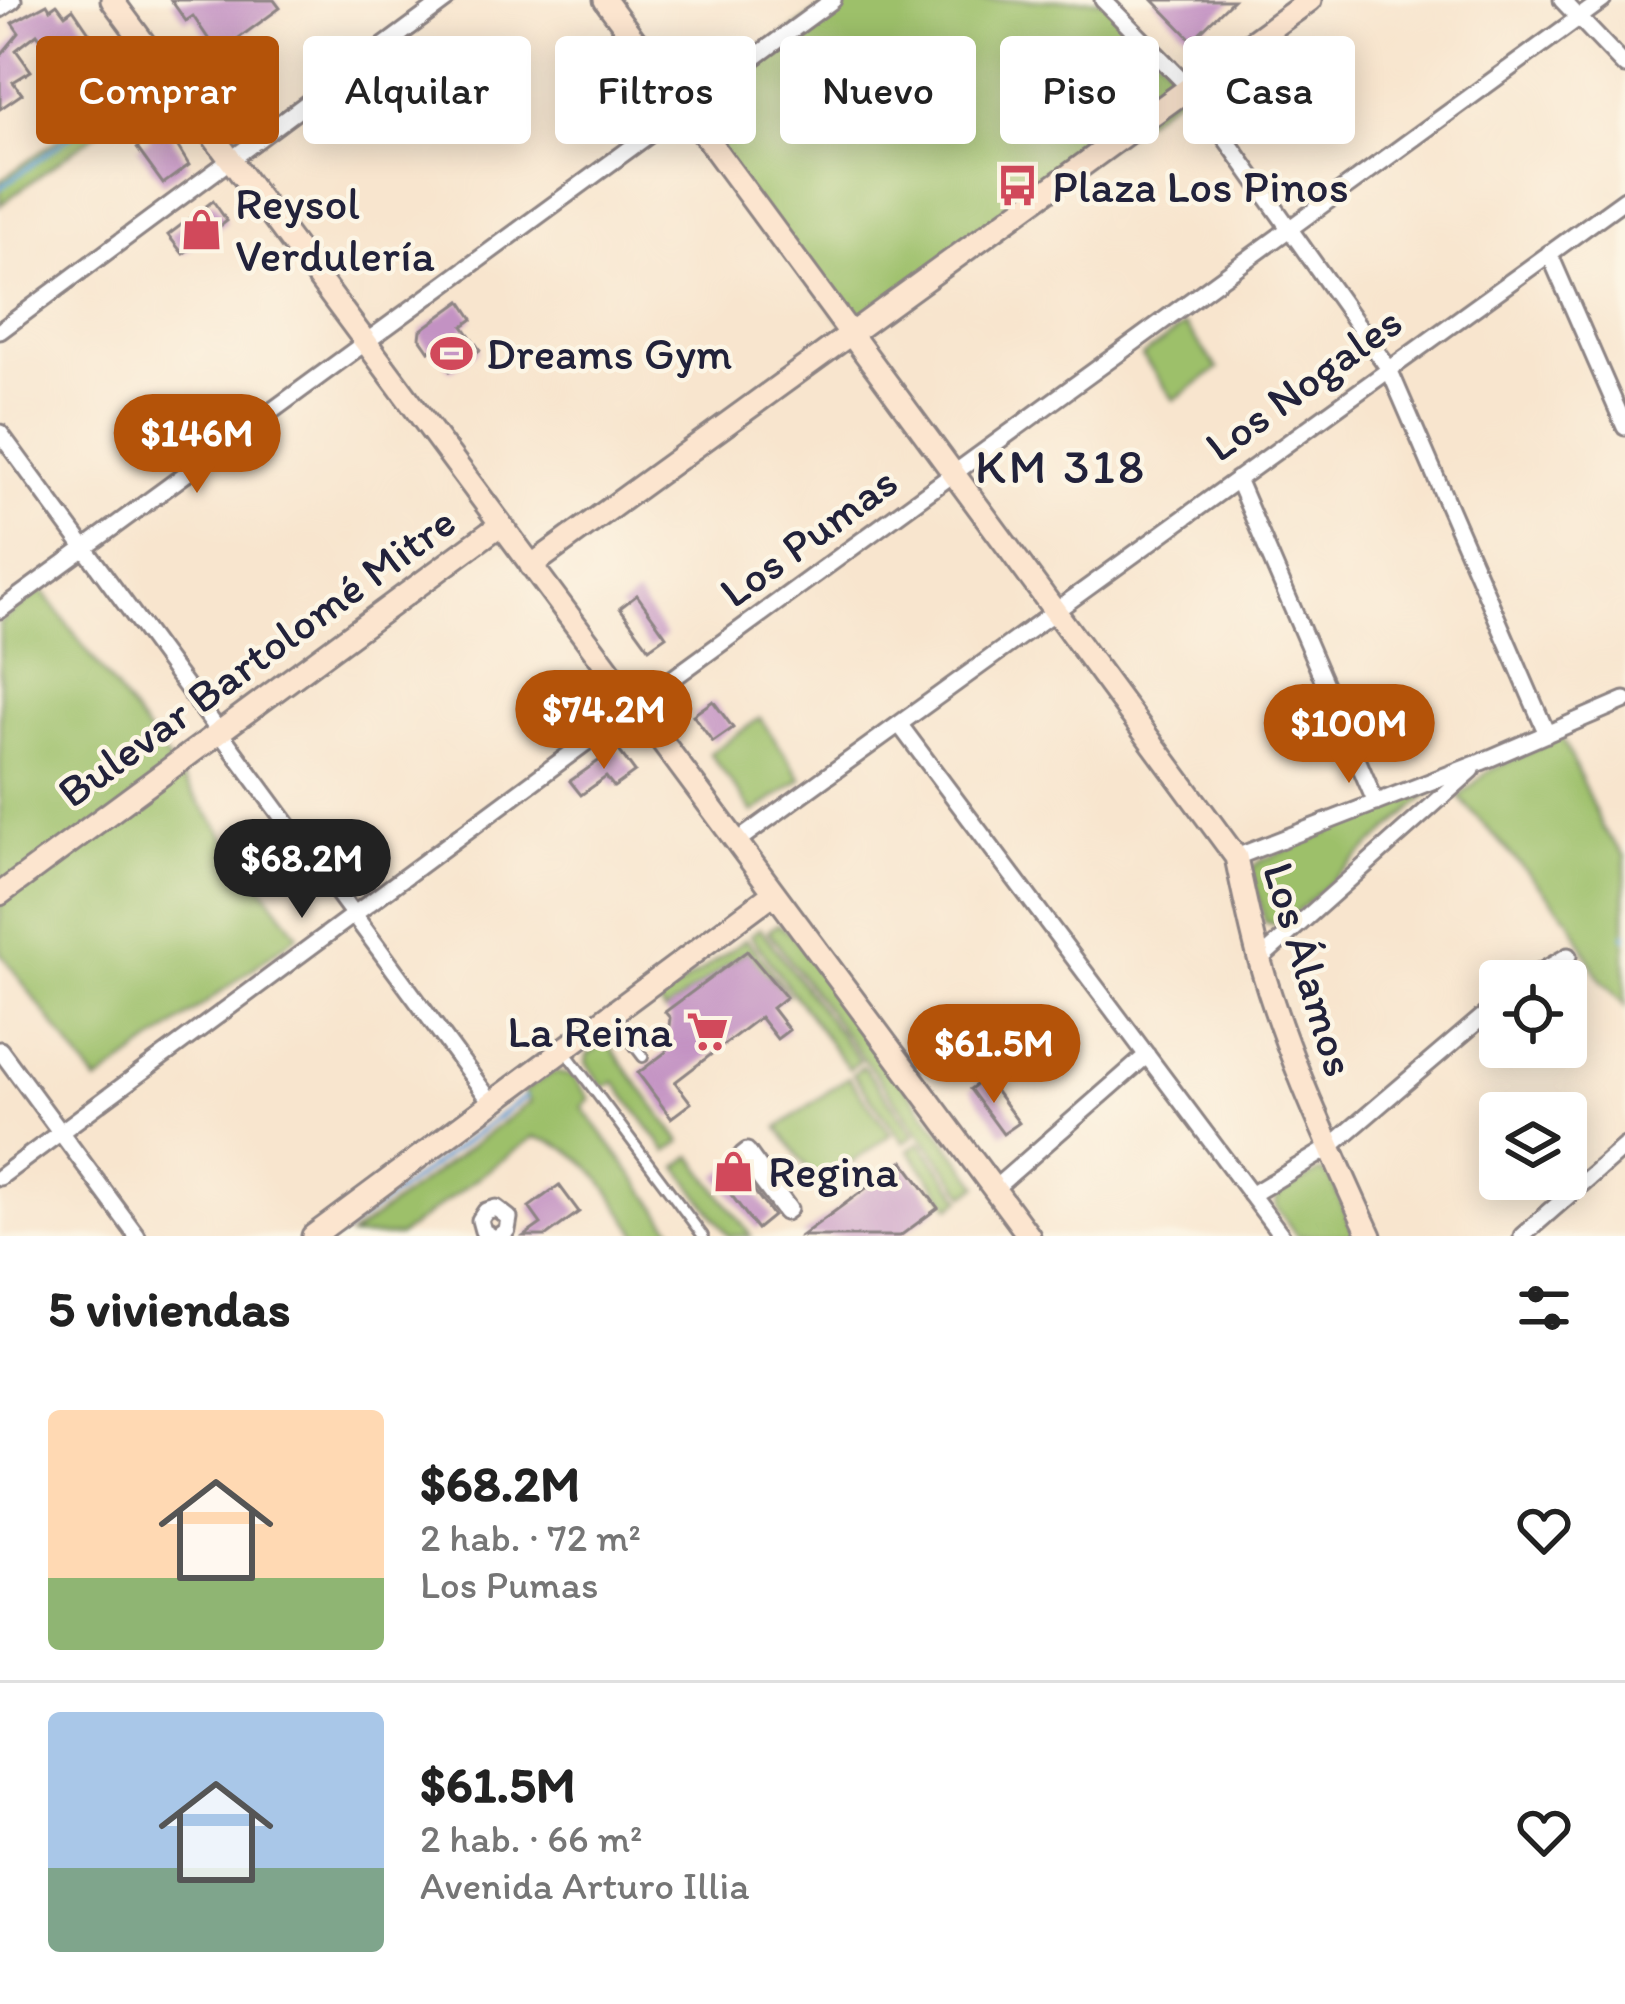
<!DOCTYPE html>
<html lang="es">
<meta charset="utf-8">
<style>
:root{--surface:#fff;--page:#f2f2f2;--text:#222;--muted:#767676;--line:#e0e0e0;--accent:#b45309}
body{margin:0;font-family:Itim,sans-serif;background:var(--page);color:var(--text);height:100vh;display:flex;flex-direction:column;font-size:45px;white-space:nowrap}
*{box-sizing:border-box;margin:0}
p{font-size:39px;color:var(--muted)}
.icon{flex:none;width:66px;height:66px;fill:none;stroke:currentColor;stroke-width:2;stroke-linecap:round;stroke-linejoin:round}
.map{position:relative;height:1236px;overflow:hidden}
.sheet{display:flex;flex-direction:column;background:var(--surface);flex:1}
.sheet>*{flex:none}
.guide{position:absolute;left:36px;top:36px;width:1554px;height:108px;display:flex;gap:24px}
.tools{position:absolute;left:1479px;top:960px;display:grid;gap:24px}
.tools a{display:grid;place-items:center;width:108px;height:108px;border-radius:12px;background:var(--surface);box-shadow:0 6px 30px #0003;font-size:60px}
.price{position:absolute;translate:-50% -102px;padding:0 27px;border-radius:42px;background:var(--accent);color:#fff;font-size:39px;line-height:78px;filter:drop-shadow(0 3px 6px #0008)}
.price::after{content:'';position:absolute;left:50%;top:72px;width:36px;height:27px;margin-left:-18px;background:inherit;clip-path:polygon(0 0,100% 0,50% 100%)}
.price.on{background:#222;color:#fff}
ul{padding:0;list-style:none}
li{display:flex;align-items:center;gap:36px;height:300px;padding:0 48px}
li+li{border-top:3px solid var(--line)}
li span{display:grid;place-items:center;flex:none;width:336px;height:240px;border-radius:12px;color:#555}
li>.icon{margin-inline-start:auto}
span .icon{width:144px;height:144px;fill:#fffc;stroke-width:1}
li b{font-size:51px}
h2{display:flex;justify-content:space-between;align-items:center;height:144px;padding:0 48px;font-size:51px}
.chip{padding:0 42px;border-radius:12px;background:var(--surface);box-shadow:0 6px 30px #0003;font-size:42px;line-height:108px}
.chip.on{background:var(--accent);color:#fff}
.map>svg:first-child{display:block}
</style>
<div class="map">
<svg width="1625" height="1236" viewBox="0 0 1625 1236">
<rect width="100%" height="100%" fill="#fcf5e5"/>
<filter id="ink" filterUnits="userSpaceOnUse"><feTurbulence type="fractalNoise" baseFrequency=".00833" numOctaves="2"/><feDisplacementMap in="SourceGraphic" scale="24" xChannelSelector="R" yChannelSelector="G"/><feConvolveMatrix kernelMatrix="1 2 1 2 8 2 1 2 1" color-interpolation-filters="sRGB"/></filter>
<filter id="wash" filterUnits="userSpaceOnUse"><feTurbulence type="fractalNoise" baseFrequency=".004" numOctaves="4" result="noise"/><feDisplacementMap in="SourceGraphic" scale="48" xChannelSelector="R" yChannelSelector="G"/><feGaussianBlur stdDeviation="2.7" result="paint"/><feColorMatrix in="noise" values="0 0 0 0 0 0 0 0 0 0 0 0 0 0 0 0 0 1.4 0 .05"/><feComposite in="paint" operator="in"/></filter>
<g filter="url(#wash)">
<rect width="100%" height="100%" fill="#f8e5ce"/>
<path fill="#9dc06a" stroke="#607152" stroke-width="3" d="M833,0H1103L1189,87L851,334L685,108Z
M137,82L147,96L0,205V181Z
M1185,325L1218,369L1174,400L1142,356Z
M42,590L298,935L97,1083L0,952V622Z
M760,718L802,779L753,813L710,753Z
M1562,736L1603,829L1625,856V1006L1597,975L1569,919L1459,797L1487,772Z
M1438,786L1290,918L1277,925L1265,922L1251,870L1260,861Z
M778,924L794,937L979,1185L966,1195L768,931Z
M760,928L860,1061L849,1069L750,935Z
M746,939L789,996L770,976L767,978L746,951L665,1012L658,1002Z
M606,1041L681,1142L667,1152L615,1082L604,1088L586,1063L587,1055Z
M863,1066L915,1135L904,1143L853,1074Z
M553,1072L573,1076L590,1099L582,1107L678,1236H639C607,1191 591,1149 533,1137L399,1236H350L530,1102L523,1092Z
M848,1077L891,1134L820,1186L778,1128Z
M920,1142L962,1199L951,1207L909,1150Z
M692,1156L751,1236H729L678,1167Z
M1320,1171L1330,1177L1356,1236H1297L1276,1207L1277,1196Z"/>
<g fill="none" stroke-linecap="round" stroke-linejoin="round">
<path stroke="#63a0d4" stroke-width="4.5" d="M0,188L140,85
M1624,935L1625,937
M338,1236L525,1097"/>
</g>
<g id="blocks">
<path fill="#c392c3" d="M171,0H274L280,8L218,53L193,16L186,21Z
M1153,0H1233L1192,40Z
M47,4L50,9L57,4L65,15L73,9L118,75L91,94L49,36L42,41L37,34L16,50L31,71L13,82L22,94L0,109V56L19,33L12,23Z
M157,113L189,165L163,184L137,148L151,138L141,124Z
M213,201L227,221L183,254L168,235Z
M461,301L473,319L463,326L480,350L450,371L433,348L429,351L420,338L421,330Z
M637,595L666,636L649,648L620,608Z
M713,701L733,728L713,742L693,715Z
M617,748L635,772L614,787L606,777L581,795L570,781Z
M747,951L786,997L772,1008L789,1030L777,1039L760,1017L675,1082L691,1103L671,1118L638,1073L666,1052L670,1018L665,1012Z
M986,1078L1019,1123L1003,1134L970,1089Z
M903,1161L938,1208L900,1236H801Z
M734,1164L773,1216L757,1229L717,1176Z
M559,1185L579,1212L546,1236H524L541,1224L529,1207Z"/>
</g>
</g>
<g filter="url(#ink)">
<use href="#blocks" fill-opacity="0" stroke="#8d8484" stroke-width="3"/>
<g fill="none" stroke-linecap="round" stroke-linejoin="round">
<defs>
<path id="lane" d="M611,1015L643,1057
M564,1050L703,1236"/>
<path id="street" d="M1103,0L1189,87L1389,369L1547,734
M1562,0L1625,66
M0,9L13,0
M1549,253L1625,427
M0,331L446,0
M0,433L492,1103
M1237,479L1376,803
M0,610L833,0
M899,724L1282,1236
M736,842L1625,199
M1236,857L1481,762L1625,700
M1259,960L1472,770
M1525,981L1568,956
M0,1050L137,1236
M747,1151L789,1209L785,1212L742,1155Z
M0,1177L635,706L1603,0
M994,1189L1147,1055
M1251,1195L1329,1148L1500,1002
M491,1236L483,1231L480,1220L486,1211L496,1208L509,1218L507,1230L499,1236
M1522,1236L1625,1146"/>
<path id="secondary" d="M112,0L1029,1236
M605,0L1236,857C1243,891 1250,925 1259,958C1286,1054 1329,1145 1370,1236
M531,566L1310,0
M0,894L500,525
M313,1236L774,893"/>
</defs>
<use href="#lane" stroke="#8d8484" stroke-width="14"/>
<use href="#street" stroke="#8d8484" stroke-width="21"/>
<use href="#secondary" stroke="#8d8484" stroke-width="27"/>
<use href="#lane" stroke="#fff" stroke-width="8"/>
<use href="#street" stroke="#fff" stroke-width="15"/>
<use href="#secondary" stroke="#fce5cf" stroke-width="21"/>
</g>
</g>
<defs>
<symbol id="bus-bare" viewBox="-9 -9 18 18"><path d="M-5-6H5V4H4V6H2V4H-2V6H-4V4H-5ZM-3.5-4V0h7V-4ZM-3.5 1.2v1.5H-2V1.2ZM2 1.2v1.5H3.5V1.2Z" fill="#d1495b" stroke="#fcf5e5" stroke-width="2.5" paint-order="stroke"/></symbol>
<symbol id="shop-bare" viewBox="-9 -9 18 18"><path d="M-5-2.5h2.3a2.7 3.5 0 0 1 5.4 0H5L5.5 6h-11ZM-1.5-2.5h3a1.5 2.3 0 0 0-3 0Z" fill="#d1495b" stroke="#fcf5e5" stroke-width="2.5" paint-order="stroke"/></symbol>
<symbol id="stadium-bare" viewBox="-9 -9 18 18"><path d="M0-5a6.5 5 0 1 0 0 10a6.5 5 0 1 0 0-10ZM-3.5-1.8h7v3.6h-7Z" fill="#d1495b" stroke="#fcf5e5" stroke-width="2.5" paint-order="stroke"/></symbol>
<symbol id="supermarket-bare" viewBox="-9 -9 18 18"><path d="M-6-5.5h2.5l.6 2H6L4.5 2H-2.5L-4.4-4H-6ZM-1.5 3.2a1.3 1.3 0 1 0 .1 0ZM3 3.2a1.3 1.3 0 1 0 .1 0Z" fill="#d1495b" stroke="#fcf5e5" stroke-width="2.5" paint-order="stroke"/></symbol>
</defs>
<g fill-rule="evenodd">
<use href="#bus-bare" x="988" y="156" width="59" height="59"/>
<use href="#shop-bare" x="172" y="200" width="59" height="59"/>
<use href="#stadium-bare" x="422" y="324" width="59" height="59"/>
<use href="#supermarket-bare" x="678" y="1002" width="59" height="59"/>
<use href="#shop-bare" x="704" y="1142" width="59" height="59"/>
</g>
<g text-anchor="middle" dominant-baseline="central" stroke-width="9" stroke-linejoin="round" paint-order="stroke">
<g font-size="45" fill="#22223b" stroke="#fcf5e5" text-anchor="start">
<text x="1052" y="186">Plaza Los Pinos</text>
<text x="235" y="203">Reysol<tspan x="235" dy="52">Verdulería</tspan></text>
<text x="486" y="353">Dreams Gym</text>
<text x="673" y="1031" text-anchor="end">La Reina</text>
<text x="768" y="1171">Regina</text>
</g>
<g font-size="45" fill="#22223b" stroke="#fcf5e5">
<text transform="translate(1303 383) rotate(-36)">Los Nogales</text>
<text transform="translate(808 536) rotate(-36)">Los Pumas</text>
<text transform="translate(256 656) rotate(-36)">Bulevar Bartolomé Mitre</text>
<text transform="translate(1310 969) rotate(73)">Los Álamos</text>
</g>
<g font-size="48" letter-spacing="3" fill="#22223b" stroke="#fcf5e5">
<text x="1061" y="466">KM 318</text>
</g>
</g>
</svg>
<div class="tools">
<a><svg class="icon" aria-label="locate" viewBox="0 0 24 24"><circle cx="12" cy="12" r="6"/><path d="M12 2v4M12 18v4M2 12h4M18 12h4"/></svg></a>
<a><svg class="icon" aria-label="layers" viewBox="0 0 24 24"><path d="M12 4l9 5-9 5-9-5zM3 14l9 5 9-5"/></svg></a>
</div>
<b class="price" style="left:197px;top:496px">$146M</b>
<b class="price" style="left:604px;top:772px">$74.2M</b>
<b class="price" style="left:1349px;top:786px">$100M</b>
<b class="price on" style="left:302px;top:921px">$68.2M</b>
<b class="price" style="left:994px;top:1106px">$61.5M</b>
<div class="guide">
<a class="chip on">Comprar</a>
<a class="chip">Alquilar</a>
<a class="chip">Filtros</a>
<a class="chip">Nuevo</a>
<a class="chip">Piso</a>
<a class="chip">Casa</a>
</div>
</div>
<section class="sheet">
<h2>5 viviendas<svg class="icon" aria-label="filters" viewBox="0 0 24 24"><path d="M4 7h16M4 17h16"/><circle cx="9" cy="7" r="2"/><circle cx="15" cy="17" r="2"/></svg></h2>
<ul>
<li><span style="background:linear-gradient(#ffd9b3 70%,#8fb573 0)"><svg class="icon" aria-label="home" viewBox="0 0 24 24"><path d="M3 11l9-7 9 7M6 9v11h12V9"/></svg></span><div><b>$68.2M</b><p>2 hab. · 72 m²</p><p>Los Pumas</p></div><svg class="icon" aria-label="heart" viewBox="0 0 24 24"><path d="M12 20l-8-8c-3-5 5-10 8-4 3-6 11-1 8 4z"/></svg></li>
<li><span style="background:linear-gradient(#a9c7e8 65%,#7fa58c 0)"><svg class="icon" aria-label="home" viewBox="0 0 24 24"><path d="M3 11l9-7 9 7M6 9v11h12V9"/></svg></span><div><b>$61.5M</b><p>2 hab. · 66 m²</p><p>Avenida Arturo Illia</p></div><svg class="icon" aria-label="heart" viewBox="0 0 24 24"><path d="M12 20l-8-8c-3-5 5-10 8-4 3-6 11-1 8 4z"/></svg></li>
</ul>
</section>
